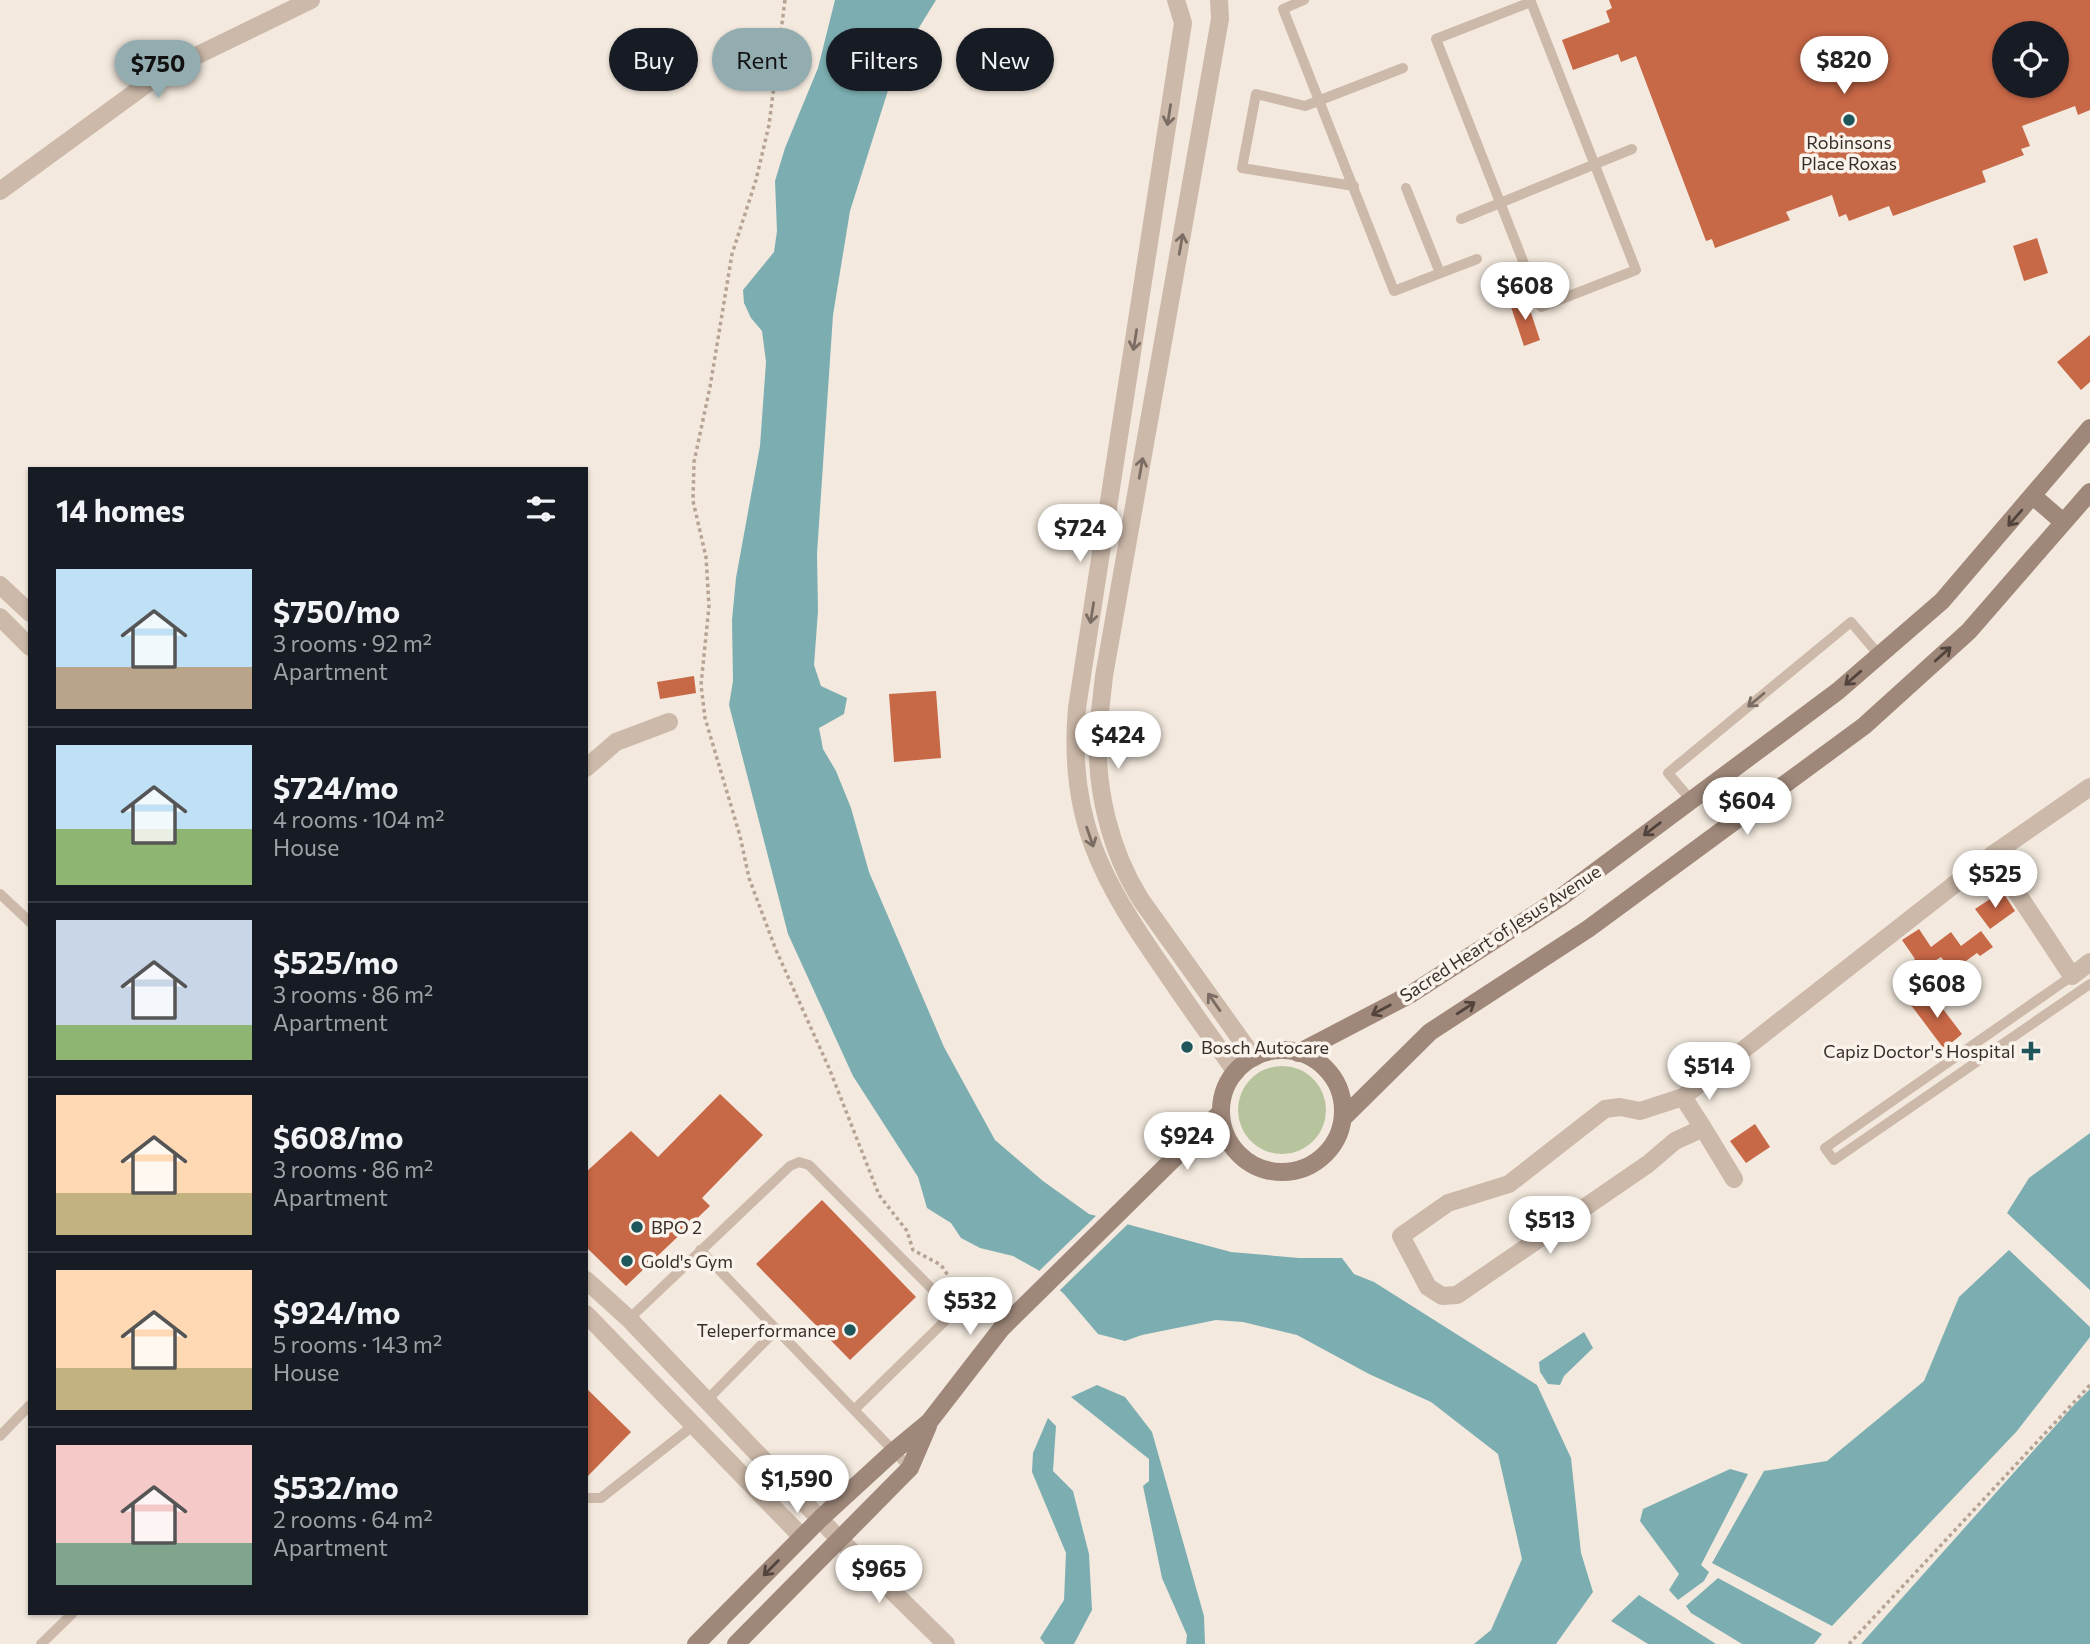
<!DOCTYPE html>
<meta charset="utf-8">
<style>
:root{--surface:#171b24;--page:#242831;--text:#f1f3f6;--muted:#9ea1a6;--line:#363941;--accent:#92acb0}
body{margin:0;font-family:Commissioner,sans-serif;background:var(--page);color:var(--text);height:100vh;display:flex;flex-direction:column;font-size:26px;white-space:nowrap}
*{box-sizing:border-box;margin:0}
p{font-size:23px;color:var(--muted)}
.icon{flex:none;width:38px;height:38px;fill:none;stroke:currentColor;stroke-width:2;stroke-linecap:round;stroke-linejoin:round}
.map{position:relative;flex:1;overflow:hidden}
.side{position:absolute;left:28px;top:467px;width:560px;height:1148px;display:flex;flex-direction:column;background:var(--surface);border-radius:0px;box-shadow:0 2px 5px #0004}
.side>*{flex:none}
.hud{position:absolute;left:609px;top:28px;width:665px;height:63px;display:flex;gap:14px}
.fabs{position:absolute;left:1992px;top:21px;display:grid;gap:14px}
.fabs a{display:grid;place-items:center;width:77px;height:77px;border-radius:50%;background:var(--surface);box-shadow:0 2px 5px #0004;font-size:35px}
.price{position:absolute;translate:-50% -60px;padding:0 16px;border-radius:24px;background:#fff;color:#222;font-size:23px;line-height:46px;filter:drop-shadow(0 2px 4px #0008)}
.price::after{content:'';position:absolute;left:50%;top:42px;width:21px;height:16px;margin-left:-10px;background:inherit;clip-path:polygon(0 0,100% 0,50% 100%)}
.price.current{background:var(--accent);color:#111}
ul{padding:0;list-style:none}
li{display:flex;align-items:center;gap:21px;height:175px;padding:0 28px}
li+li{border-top:2px solid var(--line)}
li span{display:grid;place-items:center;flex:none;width:196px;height:140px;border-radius:0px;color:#555}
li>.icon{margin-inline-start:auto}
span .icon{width:84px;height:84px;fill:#fffc;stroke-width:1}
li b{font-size:30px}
h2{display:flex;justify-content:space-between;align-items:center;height:84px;padding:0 28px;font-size:30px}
.tag{padding:0 24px;border-radius:32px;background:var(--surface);box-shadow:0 2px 5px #0004;font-size:24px;line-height:63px}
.tag.current{background:var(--accent);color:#111}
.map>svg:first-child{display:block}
</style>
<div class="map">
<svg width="2090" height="1644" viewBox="0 0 2090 1644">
<rect width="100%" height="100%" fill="#f3e9de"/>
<path fill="#b6c39d" d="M1238 1110a44 44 0 1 1 88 0a44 44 0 1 1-88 0Z"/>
<path fill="#7caeb1" d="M835,0H936L896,65L850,211L833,315L817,554L818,611L814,665L821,686L847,698L844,714L819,728L823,749L836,771L851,808L869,872L944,1047L995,1140L1043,1181L1089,1214L1231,1252L1299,1258H1342L1354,1274L1374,1282L1537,1385L1571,1458L1581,1553L1593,1592L1556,1644H1474L1491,1630L1522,1559L1498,1454L1431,1402L1369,1374L1297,1335L1243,1322L1216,1320L1142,1335L1125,1341L1098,1334L1064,1294L1038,1270L1013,1256L980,1248L961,1238L951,1223L927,1208L918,1177L853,1076L788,934L729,705L733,681L732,620L736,578L760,446L766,362L762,331L751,318L744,303L743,290L774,252L777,231L775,181L785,148L818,68Z
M2090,1133V1290L2007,1213L2029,1178Z
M2009,1250L2090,1327V1337L2017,1431L1832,1626L1712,1563L1764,1471L1827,1461L1924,1381L1959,1297Z
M1584,1332L1593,1348L1564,1376L1560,1385L1548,1384L1540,1372L1539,1362Z
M1097,1385L1125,1397L1152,1432L1204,1616L1205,1644H1186L1187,1635L1162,1578L1143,1486L1149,1481V1459L1071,1397Z
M2090,1389V1644H1861L2074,1405Z
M1048,1418L1056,1426L1053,1471L1073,1491L1089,1554L1092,1610L1074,1644H1045L1040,1638L1064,1600L1066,1553L1032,1472L1033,1453Z
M1730,1469L1748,1474L1701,1565L1709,1572L1704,1581L1678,1600L1669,1590L1679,1574L1640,1521L1643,1509Z
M1718,1578L1822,1634L1814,1644H1742L1691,1613L1686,1606Z
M1639,1595L1713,1642L1716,1644H1648L1611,1621Z"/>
<path fill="#f3e9de" d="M1099,1213L1130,1222L1057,1293L1037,1273Z"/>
<path fill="#c76847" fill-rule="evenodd" d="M1609,0H2090V110L2078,115L2075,106L2022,126L2030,146L2021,149L2024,155L1982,171L1986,182L1893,216L1889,206L1849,221L1846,214L1839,217L1832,195L1786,212L1790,220L1715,248L1712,239L1706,241L1636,56L1621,62L1618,54L1573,70L1562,40L1610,22L1606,11L1612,8ZM2004,33H2056V86H2004Z
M2037,238L2048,273L2024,281L2013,246Z
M1526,298L1540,340L1524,346L1510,304Z
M2090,335V382L2081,390L2057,362Z
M694,676L696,693L660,699L657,682Z
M936,691L941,758L894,762L889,694Z
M2002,891L2015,911L1990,929L1975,909Z
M1919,929L1931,947L1951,932L1961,946L1981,931L1993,947L1980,956L1977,953L1952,971L1941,957L1911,976L1905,967L1915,959L1902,940Z
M1930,992L1962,1034L1944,1049L1911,1005Z
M720,1094L763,1135L702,1198L710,1206L626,1286L586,1247V1172L631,1131L658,1157Z
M1755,1124L1770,1147L1746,1163L1730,1141Z
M822,1200L916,1297L850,1360L756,1264Z
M586,1388L631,1432L586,1478Z"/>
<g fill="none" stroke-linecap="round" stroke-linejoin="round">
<path stroke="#b7a393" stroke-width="3.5" stroke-dasharray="3.5 3.5" stroke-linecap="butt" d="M785,0L769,125L756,180L732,254L710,387L694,462L693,501L706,557L709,606L701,685L705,718L740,836L749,878L776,950L829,1068L879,1195L907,1231L913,1250L941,1265L959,1292L980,1301L991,1316
M1849,1644L2090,1385"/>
<path stroke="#ccb9a9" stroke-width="10" d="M1304,0L1283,9L1394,291L1477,259
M1531,2L1636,270L1541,307L1436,39Z
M1354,186L1242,168L1256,94L1305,106L1403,68
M1406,188L1440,273
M1461,219L1632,149
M1690,799L1668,773L1851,622L1879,655
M0,894L30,922
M2072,976L1825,1148L1834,1160L2090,984
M700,1250L910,1468
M629,1319L790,1166L799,1162L809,1165L946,1303V1320L855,1409
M707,1400L777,1329
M0,1436L30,1405
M586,1498H601L694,1425
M41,1644L72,1614"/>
<path stroke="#ccb9a9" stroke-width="18" d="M0,191L163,72L311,0
M0,585L30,613
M0,617L30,647
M586,768L616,742L669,722
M1992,855L2072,976L2090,962
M1683,1097L1703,1128
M1734,1179L1703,1128L1675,1141L1648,1164L1457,1295L1442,1296L1428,1287L1401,1236L1448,1203L1509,1184L1605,1109L1620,1107L1640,1111L1683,1097L1992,855L2090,787
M586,1280L629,1319L839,1539L946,1644
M586,1314L802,1537"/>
<path stroke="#ccb9a9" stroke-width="18" d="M1176,0L1183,23L1077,708C1067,820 1103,882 1165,971C1188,1005 1212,1039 1236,1072
M1219,0L1220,19L1104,676C1102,694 1100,712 1098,730C1095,788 1110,851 1141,900L1254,1058"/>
<path stroke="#9f887a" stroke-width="18" d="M2033,496L2063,522
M1221 1111a61 61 0 1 1 122 0a61 61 0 1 1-122 0Z
M1298,1053L1411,994L1560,898L1838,691L1942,601L2090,428
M1343,1118L1430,1032L1588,929L1864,726L1969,631L2090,492
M696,1644L821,1518L894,1451L929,1422L1001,1329L1221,1112
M736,1644L910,1468L928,1426"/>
</g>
<defs><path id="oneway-shaft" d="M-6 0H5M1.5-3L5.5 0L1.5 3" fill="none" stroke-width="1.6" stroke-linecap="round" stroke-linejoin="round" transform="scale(1.75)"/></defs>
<g stroke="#7b6d63">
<use href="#oneway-shaft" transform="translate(1169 115) rotate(99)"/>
<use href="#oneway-shaft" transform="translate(1181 244) rotate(-80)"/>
<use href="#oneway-shaft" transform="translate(1135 340) rotate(99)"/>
<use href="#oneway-shaft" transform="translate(1141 468) rotate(-80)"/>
<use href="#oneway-shaft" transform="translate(1092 613) rotate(99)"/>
<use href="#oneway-shaft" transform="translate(1756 700) rotate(140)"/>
<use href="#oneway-shaft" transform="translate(1090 837) rotate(71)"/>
<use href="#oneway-shaft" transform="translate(1214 1002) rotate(-125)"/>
</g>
<g stroke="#52443d">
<use href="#oneway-shaft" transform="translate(2015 518) rotate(131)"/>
<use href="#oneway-shaft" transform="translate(1943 654) rotate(-42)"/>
<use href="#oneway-shaft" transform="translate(1853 678) rotate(139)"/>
<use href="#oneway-shaft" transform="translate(1652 829) rotate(143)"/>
<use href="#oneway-shaft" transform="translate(1466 1008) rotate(-33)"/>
<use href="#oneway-shaft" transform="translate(1381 1010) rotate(152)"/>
<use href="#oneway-shaft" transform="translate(771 1568) rotate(135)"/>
</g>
<g fill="#1e565b" stroke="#faf3eb" stroke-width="2.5">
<circle cx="1849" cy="120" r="7"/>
<circle cx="1187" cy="1047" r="7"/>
<path d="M2027.5 1040.5h7v7h7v7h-7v7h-7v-7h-7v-7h7z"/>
<circle cx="637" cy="1227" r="7"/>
<circle cx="627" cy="1261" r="7"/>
<circle cx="850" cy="1330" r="7"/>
</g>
<g text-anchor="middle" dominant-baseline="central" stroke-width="7" stroke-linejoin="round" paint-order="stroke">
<g font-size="18" fill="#392e29" stroke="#faf3eb" text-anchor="start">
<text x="1849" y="142" text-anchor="middle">Robinsons<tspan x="1849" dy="21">Place Roxas</tspan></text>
<text x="1201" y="1047">Bosch Autocare</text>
<text x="2015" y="1051" text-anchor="end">Capiz Doctor's Hospital</text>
<text x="651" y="1227">BPO 2</text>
<text x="641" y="1261">Gold's Gym</text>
<text x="836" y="1330" text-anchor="end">Teleperformance</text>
</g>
<g font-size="18" fill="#392e29" stroke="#faf3eb">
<text transform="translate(1500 933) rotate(-33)">Sacred Heart of Jesus Avenue</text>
</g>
</g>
</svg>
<div class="fabs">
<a><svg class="icon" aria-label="locate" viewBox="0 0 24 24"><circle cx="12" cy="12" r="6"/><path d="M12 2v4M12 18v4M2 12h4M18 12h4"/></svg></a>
</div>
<b class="price" style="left:1844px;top:96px">$820</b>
<b class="price current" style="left:158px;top:100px">$750</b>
<b class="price" style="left:1525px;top:322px">$608</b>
<b class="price" style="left:1080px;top:564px">$724</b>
<b class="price" style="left:1118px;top:771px">$424</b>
<b class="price" style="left:1747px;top:837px">$604</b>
<b class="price" style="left:1995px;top:910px">$525</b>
<b class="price" style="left:1937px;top:1020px">$608</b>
<b class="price" style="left:1709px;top:1102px">$514</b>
<b class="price" style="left:1187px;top:1172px">$924</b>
<b class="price" style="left:1550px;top:1256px">$513</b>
<b class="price" style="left:970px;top:1337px">$532</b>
<b class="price" style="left:797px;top:1515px">$1,590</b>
<b class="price" style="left:879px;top:1605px">$965</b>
<div class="hud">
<a class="tag">Buy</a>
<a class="tag current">Rent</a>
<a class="tag">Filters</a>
<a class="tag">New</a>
</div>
<section class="side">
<h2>14 homes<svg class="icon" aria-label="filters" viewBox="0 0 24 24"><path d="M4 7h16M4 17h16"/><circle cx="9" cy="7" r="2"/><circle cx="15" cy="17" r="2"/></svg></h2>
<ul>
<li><span style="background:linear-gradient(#bfe0f5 70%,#b9a48a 0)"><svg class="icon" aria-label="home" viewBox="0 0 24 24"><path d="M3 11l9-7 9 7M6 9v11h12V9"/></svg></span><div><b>$750/mo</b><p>3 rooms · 92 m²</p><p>Apartment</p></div></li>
<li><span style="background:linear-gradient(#bfe0f5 60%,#8fb573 0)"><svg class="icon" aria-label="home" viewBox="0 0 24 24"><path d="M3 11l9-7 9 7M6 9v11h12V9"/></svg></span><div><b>$724/mo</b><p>4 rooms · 104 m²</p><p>House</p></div></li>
<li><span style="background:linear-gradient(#c9d6e8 75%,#8fb573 0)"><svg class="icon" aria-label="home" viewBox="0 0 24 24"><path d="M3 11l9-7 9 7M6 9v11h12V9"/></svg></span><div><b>$525/mo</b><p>3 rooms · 86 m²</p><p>Apartment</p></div></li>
<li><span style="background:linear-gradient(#ffd9b3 70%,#c2b280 0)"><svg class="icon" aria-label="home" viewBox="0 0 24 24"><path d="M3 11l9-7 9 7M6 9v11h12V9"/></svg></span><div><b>$608/mo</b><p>3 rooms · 86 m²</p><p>Apartment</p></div></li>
<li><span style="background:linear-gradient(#ffd9b3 70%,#c2b280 0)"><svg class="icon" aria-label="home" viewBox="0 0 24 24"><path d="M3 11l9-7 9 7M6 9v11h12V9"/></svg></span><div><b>$924/mo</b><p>5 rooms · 143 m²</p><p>House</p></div></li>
<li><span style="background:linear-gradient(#f6c9c9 70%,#7fa58c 0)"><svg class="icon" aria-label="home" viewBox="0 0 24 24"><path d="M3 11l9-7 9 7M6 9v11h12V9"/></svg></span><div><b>$532/mo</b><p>2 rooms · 64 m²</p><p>Apartment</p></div></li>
</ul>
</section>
</div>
